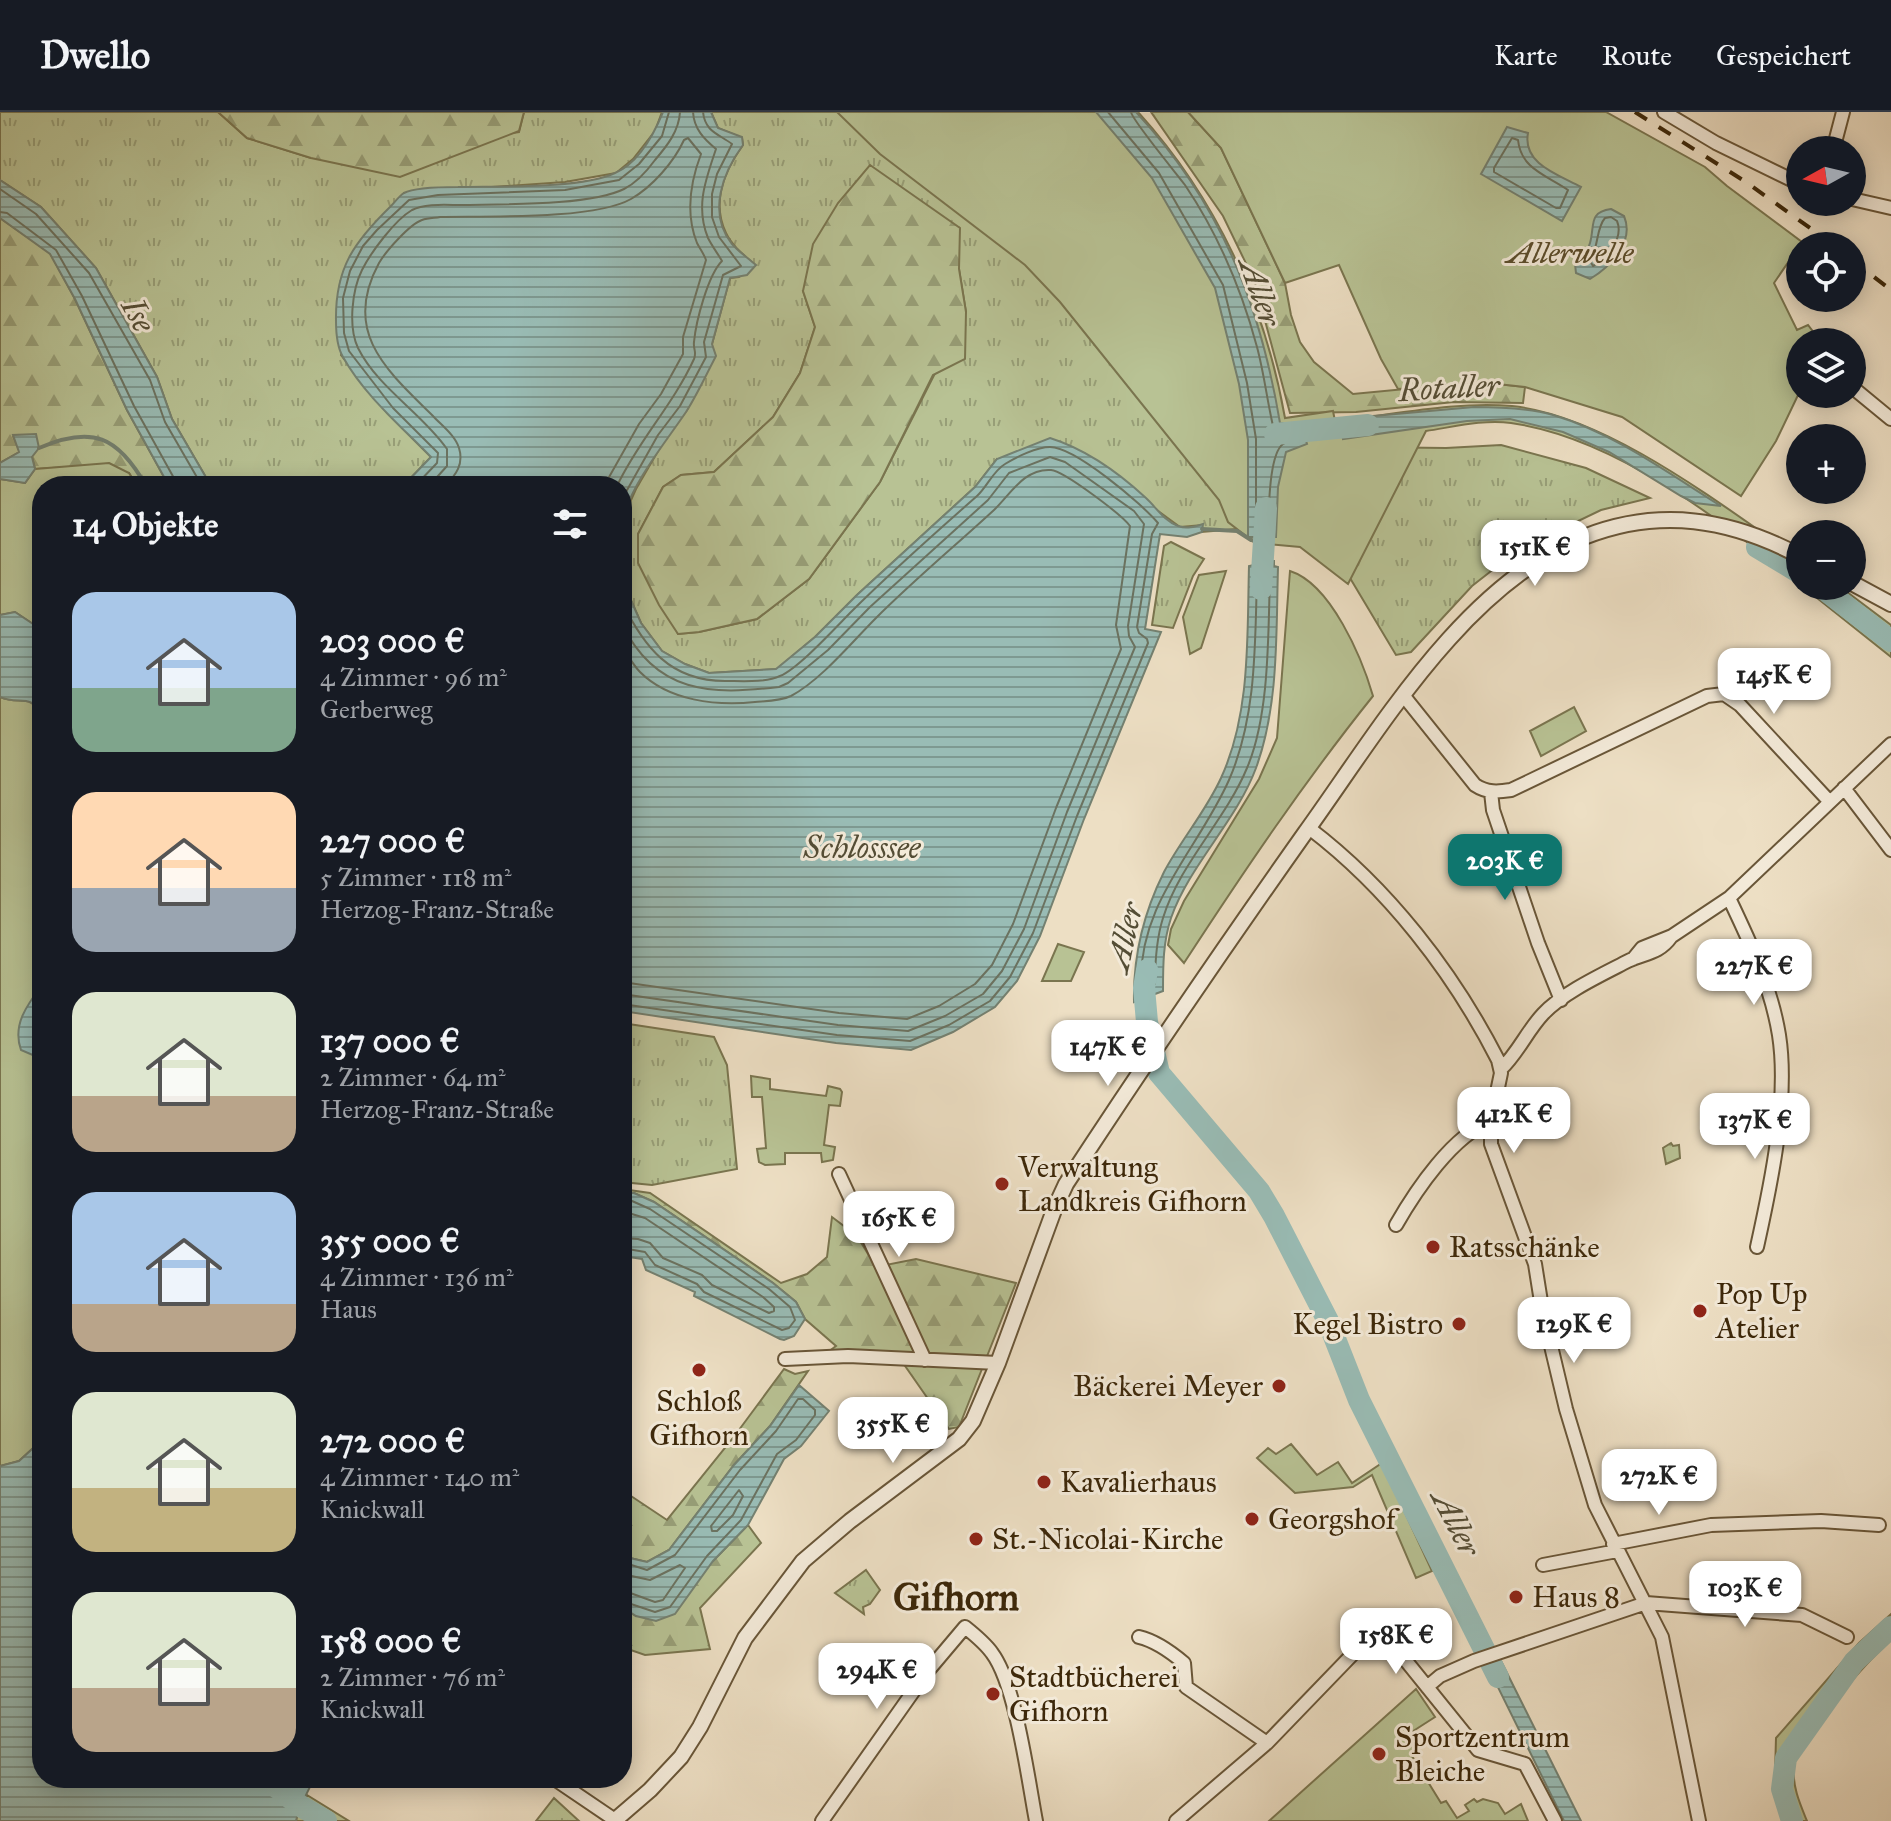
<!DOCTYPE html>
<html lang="de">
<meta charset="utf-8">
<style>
:root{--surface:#171b24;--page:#20242c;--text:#f1f3f6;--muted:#9ea1a6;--line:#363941;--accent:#0f766e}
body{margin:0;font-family:"IM FELL Great Primer",serif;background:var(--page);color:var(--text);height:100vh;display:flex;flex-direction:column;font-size:30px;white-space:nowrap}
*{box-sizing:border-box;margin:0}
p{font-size:26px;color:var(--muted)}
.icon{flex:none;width:44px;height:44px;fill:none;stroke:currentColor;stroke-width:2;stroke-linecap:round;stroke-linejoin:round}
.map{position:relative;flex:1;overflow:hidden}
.sheet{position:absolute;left:32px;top:364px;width:600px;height:1312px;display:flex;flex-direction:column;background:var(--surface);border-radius:32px;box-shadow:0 4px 20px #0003}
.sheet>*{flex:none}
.needle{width:52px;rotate:262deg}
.tools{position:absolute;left:1786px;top:24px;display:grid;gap:16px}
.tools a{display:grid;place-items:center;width:80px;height:80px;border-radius:50%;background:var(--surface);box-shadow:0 4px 20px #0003;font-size:40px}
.price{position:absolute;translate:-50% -68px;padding:0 18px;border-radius:16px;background:#fff;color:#222;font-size:26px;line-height:52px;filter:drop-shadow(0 2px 4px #0008)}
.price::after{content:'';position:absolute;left:50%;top:48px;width:24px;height:18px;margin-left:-12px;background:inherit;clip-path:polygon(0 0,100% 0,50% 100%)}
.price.current{background:var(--accent);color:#fff}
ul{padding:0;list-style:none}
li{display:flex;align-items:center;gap:24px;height:200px;padding:0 40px}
li span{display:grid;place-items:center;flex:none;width:224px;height:160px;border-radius:24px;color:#555}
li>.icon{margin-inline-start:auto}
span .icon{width:96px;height:96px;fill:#fffc;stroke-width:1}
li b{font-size:34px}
h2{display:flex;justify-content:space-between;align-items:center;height:96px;padding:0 40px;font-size:34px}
header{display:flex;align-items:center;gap:48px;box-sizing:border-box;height:112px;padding:0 40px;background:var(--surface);border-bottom:2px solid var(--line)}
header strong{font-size:38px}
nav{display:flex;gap:44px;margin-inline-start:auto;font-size:28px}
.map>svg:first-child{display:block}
</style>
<header>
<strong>Dwello</strong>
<nav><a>Karte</a><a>Route</a><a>Gespeichert</a></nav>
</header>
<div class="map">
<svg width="1891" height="1709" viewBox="0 0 1891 1709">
<defs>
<pattern id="grass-tufts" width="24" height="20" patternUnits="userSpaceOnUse" patternTransform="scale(2)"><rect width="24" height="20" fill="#b8c294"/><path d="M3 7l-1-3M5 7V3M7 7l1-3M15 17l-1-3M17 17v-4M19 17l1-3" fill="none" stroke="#979e77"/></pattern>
<pattern id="forest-firs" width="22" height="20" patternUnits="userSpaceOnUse" patternTransform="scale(2)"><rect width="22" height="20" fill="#b8c294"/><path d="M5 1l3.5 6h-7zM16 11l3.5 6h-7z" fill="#979e77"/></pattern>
<pattern id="water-rules" width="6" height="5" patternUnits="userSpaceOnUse" patternTransform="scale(2)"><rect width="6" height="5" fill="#99bcb5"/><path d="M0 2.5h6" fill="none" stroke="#7e9991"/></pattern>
</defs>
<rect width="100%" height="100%" fill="#eddfc4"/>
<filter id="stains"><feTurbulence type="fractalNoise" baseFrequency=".0025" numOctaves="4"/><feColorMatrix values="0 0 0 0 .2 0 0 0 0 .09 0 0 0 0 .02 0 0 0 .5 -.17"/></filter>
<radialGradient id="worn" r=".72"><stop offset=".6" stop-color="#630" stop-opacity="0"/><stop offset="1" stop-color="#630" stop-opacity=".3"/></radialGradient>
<path fill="url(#grass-tufts)" stroke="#7a754f" stroke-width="2" fill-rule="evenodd" d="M0,0H218L247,26L311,46L519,20L524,0H662L655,19L633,47L616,61L565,70L404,81L392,94L341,243L387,301L431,345L403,374H211L172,307L157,265L96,156L41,95L0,68Z
M711,0H1096L1248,416L1202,420V413L1180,415L1158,399L997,347L975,375L857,483L815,525L777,557L709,561L685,552L662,539L641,511L622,468V408L636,377L665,327L687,298L712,232L730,166L739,165L755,153C745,144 732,134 726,121C711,90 725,58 743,33L742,26L718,16ZM959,116V157L966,200L880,370L809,467L757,507L699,520L678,522L638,422L663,375L681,363L714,360L773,305L800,261L815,215L803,179Z
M1501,333L1586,356L1650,386L1601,398L1518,438L1472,474L1411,540L1396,543L1350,466L1360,335L1446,336Z
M1171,430L1204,447L1193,464L1173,516L1152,513L1164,434Z
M622,911L714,925L727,953L737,1057L652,1073L622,1070Z
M1671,1031L1673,1034L1679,1033L1680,1046L1666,1052L1663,1036Z
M866,1458L880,1478L870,1492L863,1495L864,1502L835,1481Z
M307,1683L349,1709H296L299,1693Z
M554,1686L579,1709H536Z"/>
<path fill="url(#forest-firs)" stroke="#7a754f" stroke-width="2" d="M218,0H524L519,19L400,65L311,46L247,26Z
M1151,0H1188L1221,36L1285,171L1291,203L1300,230L1314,250L1353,282L1479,270L1525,275L1523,291L1454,290L1356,300L1290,301L1254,168L1223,104Z
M870,53L960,116L959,157L966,200L965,247L933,263L880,370L809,467L757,507L699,520L678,522L659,493L638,451V422L663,375L681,363L714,360L773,305L800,261L815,215L803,179L813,132L838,91Z
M0,106L50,141L75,187L127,298L169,374H137L129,361L68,355L35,357L32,345L13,324L20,340L0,351Z
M622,1077L650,1081L781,1171L807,1162L827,1145L832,1105L857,1124L876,1155L916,1147L1016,1171L959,1315L949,1317L896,1241L828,1240L836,1234L805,1207L796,1190L773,1171L654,1090L634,1081H622Z
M784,1257L795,1262L808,1259L770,1314L734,1353L669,1438L647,1450L630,1446L622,1440V1378L667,1408L733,1326Z
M1665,1348L1681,1357L1685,1370L1655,1380L1637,1369L1634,1357Z
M748,1413L761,1431L700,1496L710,1537L645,1543L622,1535V1495L636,1504L713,1449Z"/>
<path fill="#b8c294" stroke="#7a754f" stroke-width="2" d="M837,0H1138C1216,86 1265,192 1285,306L1333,299L1335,309C1393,303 1454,289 1512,294C1608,304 1721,393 1800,447V472C1719,407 1616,326 1511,311C1484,307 1453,315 1426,319L1348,472L1300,435L1255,431L1228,410L1219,388L1060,190L1025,153L880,42Z
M1188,0H1606L1705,55L1727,74L1802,130L1774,171L1797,218L1808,213L1821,230H1800V279L1776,329L1741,384L1622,305L1525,275L1479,270L1398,277L1381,247L1339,153L1285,171L1221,36Z
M109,351L129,361L137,374H42V518L15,500L0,503V367L25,371L35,357Z
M1226,459L1201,536L1190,542L1183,505L1199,463Z
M1290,459C1331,472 1362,546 1373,584C1304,670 1244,759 1184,851L1168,833L1171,817L1184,789L1259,667L1277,626Z
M1802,474H1839L1891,513V545Z
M0,585C19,594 30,580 42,603V1328L19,1349L0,1354Z
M1574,595L1586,619L1541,644L1530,619Z
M1058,832L1084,840L1071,869H1042Z
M751,964L770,967V977L826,984L828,974L840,977L842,980L840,994L829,993L824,1033L835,1035L833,1048L822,1050L821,1041H785V1052L765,1053L759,1050L757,1037L766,1036L762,985H752Z
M1291,1332L1317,1363L1338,1350L1352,1371L1382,1351L1432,1459L1416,1466L1372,1363L1353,1375L1295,1381L1257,1346L1268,1336L1276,1342Z
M1891,1502V1528C1869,1548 1796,1628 1794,1655C1792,1674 1800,1692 1807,1709H1784L1777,1687L1775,1662L1776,1626L1859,1531Z
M1416,1577L1435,1605L1407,1623L1417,1641L1412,1644L1441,1691L1446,1689L1457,1706L1469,1699L1465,1693L1474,1687L1477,1690L1483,1687L1498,1691L1505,1702L1521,1692L1528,1709H1269Z"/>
<path fill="url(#water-rules)" stroke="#748171" stroke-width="2" d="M663,0H711L718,16L742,25L743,33C723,60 707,101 732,132C739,140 748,146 756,153L747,163L730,166L712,232L716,244C706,263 697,283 686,300C663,334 634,368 622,408V374H403L431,345C401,314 364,283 343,245C337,235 336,221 336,209C335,156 354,130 391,94C395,90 399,84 404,81C415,75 444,75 458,75C497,74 581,77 615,61C638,51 654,22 663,0Z
M1096,0H1136C1220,90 1260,191 1280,311L1301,312L1307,332L1286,340L1278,375L1276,425H1248V328L1239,272L1215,176L1152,66Z
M1507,15L1528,21C1522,52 1559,63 1581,75L1562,109L1481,62Z
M0,68L41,95L96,156L157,265L172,307L211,374H169L127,298L75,187L50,142L0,106Z
M1611,97L1624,104C1635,130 1610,155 1590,167L1576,161L1575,152C1581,146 1588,140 1590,131C1595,114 1588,100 1611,97Z
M1474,295C1500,295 1528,296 1553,303C1614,321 1668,361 1721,394L1695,391L1681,384L1609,340L1563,320L1510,307L1467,309L1343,327L1340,307Z
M36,322L39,336L32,345L35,357L25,371L0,367V351L19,340L13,323Z
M1050,326C1085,337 1119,361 1146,386C1156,395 1164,409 1178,414C1187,417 1194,415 1203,412L1202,420L1187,425L1160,422L1145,517L1161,520L1084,707L1040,824L1017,869L995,895L953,920L911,938L836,931L622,899V468L641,511L662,539L685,552L709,561L776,557L815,525L857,483L975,375L997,347Z
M1255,449H1274V454L1278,455C1276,521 1279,593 1256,656C1236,710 1190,752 1171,806C1163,830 1163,854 1163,879L1134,890C1133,844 1143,802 1164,760C1181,728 1206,699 1221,666C1251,601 1247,523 1249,454L1254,453Z
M15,500L42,518V603C30,580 19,594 0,585V503Z
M42,873V947L21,938C12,913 27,893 42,873Z
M622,1081H634L654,1090L773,1171L796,1190L805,1207L794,1224L784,1228L780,1227L694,1184L695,1180L646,1158L642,1147L622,1144Z
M799,1273L829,1299L801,1334L784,1347L748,1413L713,1449L675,1502L656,1509L636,1504L622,1495V1440L630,1446L647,1450L669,1438L734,1353L770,1314Z
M42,1328V1666H314C308,1681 299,1693 296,1709H0V1354L19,1349Z
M1500,1547L1581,1709H1564L1486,1551Z"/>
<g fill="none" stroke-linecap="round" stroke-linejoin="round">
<path stroke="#6b7260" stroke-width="2" d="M1108,0L1159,61L1223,173L1247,271L1256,327V414L1259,417H1265L1268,414C1269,397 1269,342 1283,332C1286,330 1291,329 1295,327L1296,323C1289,316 1279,323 1273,314C1267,288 1264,261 1257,235C1242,179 1218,122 1185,73C1176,61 1132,8 1131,0
M1512,26L1518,28C1521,57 1546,63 1568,78L1560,96H1556L1494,60V56Z
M0,77L36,102L89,161L150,268L165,310L202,374
M0,100L7,101L56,138L82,184L134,294L175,368V374
M1605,106L1611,105L1617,109C1624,126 1607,147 1593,154L1590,149C1599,134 1596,116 1605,106Z
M415,374L437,351L438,341L393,296L349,239L344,221L343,186L350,159L363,134L377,118L409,88L438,83L565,78L619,68L639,52L662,24L669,0
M429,374L447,354V337C422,301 378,276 358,236C348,215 352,178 362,158C371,140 395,108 412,98C425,91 447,93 461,93C500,92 590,94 624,77C636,71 647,59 655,48C667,34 679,19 680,0
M445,374C456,363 464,352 459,336C455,323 441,313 432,303C385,257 342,219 379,151C386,139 410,112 422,108C428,106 435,106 440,105C485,104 594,108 631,87C652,75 674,50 684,28L688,26L701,42C690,71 685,101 697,131C700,137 704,142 706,148L683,225V242L661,282L639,312L604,374
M617,374C638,329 673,293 694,247C697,240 693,237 694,230C696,209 708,163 722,149C718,142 712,134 708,126C695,94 706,67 716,37C704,27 694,17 693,0
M622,387L658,323L680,294L706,245L704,230L723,163L741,154L719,125L712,105V82L717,62L732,32C719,22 705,20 703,0
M1261,457H1267L1270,463C1268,521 1270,602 1247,656C1225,709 1180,751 1163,806C1156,828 1155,849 1155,872L1144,877L1141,874C1138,791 1198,738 1229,668C1257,604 1255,530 1257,462Z
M622,490C644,535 670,569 725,569C741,569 765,571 780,564C799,556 836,515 852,499C892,459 935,421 977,384C987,375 993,359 1005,352C1016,345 1037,335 1050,335C1075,335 1142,392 1158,411L1152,422L1137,515L1139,521L1147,527L1148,531L1077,704L1033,821L1010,865L990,889L949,913L910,929L837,923L622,892
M622,512C656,582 711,583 779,575L788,571L828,538L870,495L988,388L1009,361L1050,345L1065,350L1134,399L1144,412L1128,514L1129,524L1135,535L1067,700L1024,817L1002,859L983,882L945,904L908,919L838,913L622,882
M622,535C628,543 633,553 640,560C669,589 716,594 755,590C766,589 780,589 791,584C821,568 852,530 876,506C914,468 955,434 994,398C1010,383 1024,356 1051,358C1064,359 1122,403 1130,414L1116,513L1121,537L1056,696L1013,812L992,853L975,872L939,894L907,907L839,901L622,870
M622,1089H632L650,1097L769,1177L790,1195L795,1208L789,1216L782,1218L704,1180L697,1172L655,1153L645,1140L622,1136
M622,1099L645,1106L763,1185L774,1195V1199L769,1201L712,1173L702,1163L663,1146L650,1131L638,1127L622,1126
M739,1378L743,1384L733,1403L717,1419H712L711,1414Z
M622,1450L647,1458L675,1443L740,1358L776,1319L798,1287H803L815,1298V1303L796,1328L777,1342L741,1408L707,1444L670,1495L655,1500L622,1489
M622,1462L650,1468L680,1453L685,1456L663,1488L655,1490L622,1478"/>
<path stroke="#748171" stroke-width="4" d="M39,336C92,313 118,324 146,374
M1202,417L1237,419L1251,428L1264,430"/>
<path stroke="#99bcb5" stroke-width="22" d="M1275,322L1368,313
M1757,435L1800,461
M1820,474L1891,529
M1261,477L1266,396
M1147,858L1144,876L1147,910L1159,961L1259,1079L1274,1104L1328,1209L1359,1288L1498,1565
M265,1666L299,1693L326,1709
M1792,1709L1782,1677L1786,1646L1854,1550L1891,1515"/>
<defs>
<path id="minor" d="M1664,0L1716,31L1800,72
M1833,38L1843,0
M1852,87L1891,96
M1852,275L1891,307
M1403,583L1475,673C1487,681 1498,680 1511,678L1707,584L1724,582L1740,593L1829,689
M1844,676L1891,738
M1491,680L1493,698L1538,831L1561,888
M1309,716C1388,776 1453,860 1498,948L1501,961L1491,1009V1032L1535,1152L1542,1196L1566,1297L1595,1393L1662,1525L1699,1709
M1729,786C1750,830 1771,874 1779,923C1789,987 1771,1072 1757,1135
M1633,847L1642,836L1672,824L1729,786L1891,632
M1501,957C1518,941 1527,919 1543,902C1562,881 1603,862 1628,849C1644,841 1659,842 1671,825
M839,1062L925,1248
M1396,1113C1416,1078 1453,1023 1491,1009
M785,1247L848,1244L998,1251
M1613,1432L1711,1413L1821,1409L1879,1413
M1543,1453L1617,1439
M1139,1525C1156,1529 1171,1540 1184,1551L1186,1575L1267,1631
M1427,1575L1440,1564L1474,1549L1646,1491L1802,1503L1847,1525
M553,1666L615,1708
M822,1709L927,1560L965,1515C975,1523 985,1531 992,1541C1016,1573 1028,1667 1036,1709
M1176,1709L1267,1631L1377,1517L1390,1529L1478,1638L1525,1652L1555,1709"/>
<path id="tertiary" d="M1852,471L1891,492
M614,1709L650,1678L681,1645L700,1615L745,1526L803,1449L850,1409L959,1327L973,1309L998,1251L1054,1098L1066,1072C1143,954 1223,837 1305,721C1378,620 1463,473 1584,425C1660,395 1730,407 1800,444"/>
</defs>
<use href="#minor" stroke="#695638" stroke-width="16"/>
<use href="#tertiary" stroke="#695638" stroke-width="18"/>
<use href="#minor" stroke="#f3ead9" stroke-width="12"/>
<use href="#tertiary" stroke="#f3ead9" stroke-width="14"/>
<path stroke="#3d280a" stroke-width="4" stroke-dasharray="14 14" stroke-linecap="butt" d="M1635,0L1746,70L1835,134
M1852,148L1891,178"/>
</g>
<g fill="#8f2418" stroke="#f3ead9" stroke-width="3">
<circle cx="1002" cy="1072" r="8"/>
<circle cx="1433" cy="1135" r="8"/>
<circle cx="1700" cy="1199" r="8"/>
<circle cx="1459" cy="1212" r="8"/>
<circle cx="699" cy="1258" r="8"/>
<circle cx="1279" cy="1274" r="8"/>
<circle cx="1044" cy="1370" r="8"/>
<circle cx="1252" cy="1407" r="8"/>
<circle cx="976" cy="1427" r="8"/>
<circle cx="1516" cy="1485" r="8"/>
<circle cx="993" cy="1582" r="8"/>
<circle cx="1379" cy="1642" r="8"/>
</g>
<g text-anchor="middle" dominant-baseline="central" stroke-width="6" stroke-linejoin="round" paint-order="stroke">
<g font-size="30" font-style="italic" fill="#5c4e2c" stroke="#f3ead9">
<text x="1570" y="141">Allerwelle</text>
</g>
<g font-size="30" fill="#3d280a" stroke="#f3ead9" text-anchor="start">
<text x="1018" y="1055">Verwaltung<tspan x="1018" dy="34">Landkreis Gifhorn</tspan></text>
<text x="1449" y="1135">Ratsschänke</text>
<text x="1716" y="1182">Pop Up<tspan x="1716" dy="34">Atelier</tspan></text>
<text x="1443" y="1212" text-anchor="end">Kegel Bistro</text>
<text x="1263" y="1274" text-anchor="end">Bäckerei Meyer</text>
<text x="699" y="1289" text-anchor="middle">Schloß<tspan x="699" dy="34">Gifhorn</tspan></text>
<text x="1060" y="1370">Kavalierhaus</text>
<text x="1268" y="1407">Georgshof</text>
<text x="992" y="1427">St.-Nicolai-Kirche</text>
<text x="1532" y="1485">Haus 8</text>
<text x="1009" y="1565">Stadtbücherei<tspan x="1009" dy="34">Gifhorn</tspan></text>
<text x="1395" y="1625">Sportzentrum<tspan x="1395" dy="34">Bleiche</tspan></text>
</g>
<g font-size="32" font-style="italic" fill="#544d35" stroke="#f3ead9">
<text transform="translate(1260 180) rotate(71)">Aller</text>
<text transform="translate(138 203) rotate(62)">Ise</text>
<text transform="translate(1449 276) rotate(-3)">Rotaller</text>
<text x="862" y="735">Schlosssee</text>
<text transform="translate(1125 825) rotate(-77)">Aller</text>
<text transform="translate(1456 1411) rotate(63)">Aller</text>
</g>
<g font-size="38" font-weight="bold" fill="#3d280a" stroke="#f3ead9">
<text x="956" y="1485">Gifhorn</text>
</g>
</g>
<rect width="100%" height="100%" filter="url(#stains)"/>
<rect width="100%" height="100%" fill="url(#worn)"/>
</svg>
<div class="tools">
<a><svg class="needle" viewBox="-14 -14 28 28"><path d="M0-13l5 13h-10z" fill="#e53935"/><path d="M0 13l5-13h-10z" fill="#9ea1a6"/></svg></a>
<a><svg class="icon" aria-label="locate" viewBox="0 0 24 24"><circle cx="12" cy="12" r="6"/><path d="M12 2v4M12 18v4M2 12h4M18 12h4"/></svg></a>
<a><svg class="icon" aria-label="layers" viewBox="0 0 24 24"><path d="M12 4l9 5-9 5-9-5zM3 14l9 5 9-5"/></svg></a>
<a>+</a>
<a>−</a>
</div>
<b class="price" style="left:1535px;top:476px">151K €</b>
<b class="price" style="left:1774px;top:604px">145K €</b>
<b class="price current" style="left:1505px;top:790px">203K €</b>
<b class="price" style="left:1754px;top:895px">227K €</b>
<b class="price" style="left:1108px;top:976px">147K €</b>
<b class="price" style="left:1514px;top:1043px">412K €</b>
<b class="price" style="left:1755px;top:1049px">137K €</b>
<b class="price" style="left:899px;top:1147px">165K €</b>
<b class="price" style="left:1574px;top:1253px">129K €</b>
<b class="price" style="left:893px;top:1353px">355K €</b>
<b class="price" style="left:1659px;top:1405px">272K €</b>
<b class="price" style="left:1745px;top:1517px">103K €</b>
<b class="price" style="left:1396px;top:1564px">158K €</b>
<b class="price" style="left:877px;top:1599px">294K €</b>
<section class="sheet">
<h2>14 Objekte<svg class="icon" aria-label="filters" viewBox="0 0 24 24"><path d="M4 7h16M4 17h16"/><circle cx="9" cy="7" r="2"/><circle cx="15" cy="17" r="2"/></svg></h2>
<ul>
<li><span style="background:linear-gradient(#a9c7e8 60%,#7fa58c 0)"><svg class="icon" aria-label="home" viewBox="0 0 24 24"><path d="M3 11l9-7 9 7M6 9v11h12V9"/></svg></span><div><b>203 000 €</b><p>4 Zimmer · 96 m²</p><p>Gerberweg</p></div></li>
<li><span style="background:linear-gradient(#ffd9b3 60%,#9aa5b1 0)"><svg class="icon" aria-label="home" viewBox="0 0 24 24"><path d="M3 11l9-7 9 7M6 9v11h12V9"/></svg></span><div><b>227 000 €</b><p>5 Zimmer · 118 m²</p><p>Herzog-Franz-Straße</p></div></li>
<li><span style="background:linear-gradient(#dfe7d0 65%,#b9a48a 0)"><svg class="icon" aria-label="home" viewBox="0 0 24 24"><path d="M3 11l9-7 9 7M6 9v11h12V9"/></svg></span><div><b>137 000 €</b><p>2 Zimmer · 64 m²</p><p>Herzog-Franz-Straße</p></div></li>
<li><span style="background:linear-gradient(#a9c7e8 70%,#b9a48a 0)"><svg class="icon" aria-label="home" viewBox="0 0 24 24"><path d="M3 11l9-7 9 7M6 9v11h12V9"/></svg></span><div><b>355 000 €</b><p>4 Zimmer · 136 m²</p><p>Haus</p></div></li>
<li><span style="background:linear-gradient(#dfe7d0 60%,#c2b280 0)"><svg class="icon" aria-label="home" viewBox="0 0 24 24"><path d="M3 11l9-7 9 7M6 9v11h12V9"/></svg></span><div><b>272 000 €</b><p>4 Zimmer · 140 m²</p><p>Knickwall</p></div></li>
<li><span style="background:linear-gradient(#dfe7d0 60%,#b9a48a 0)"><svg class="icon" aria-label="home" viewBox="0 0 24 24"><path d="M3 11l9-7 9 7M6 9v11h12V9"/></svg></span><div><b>158 000 €</b><p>2 Zimmer · 76 m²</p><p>Knickwall</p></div></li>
</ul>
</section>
</div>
